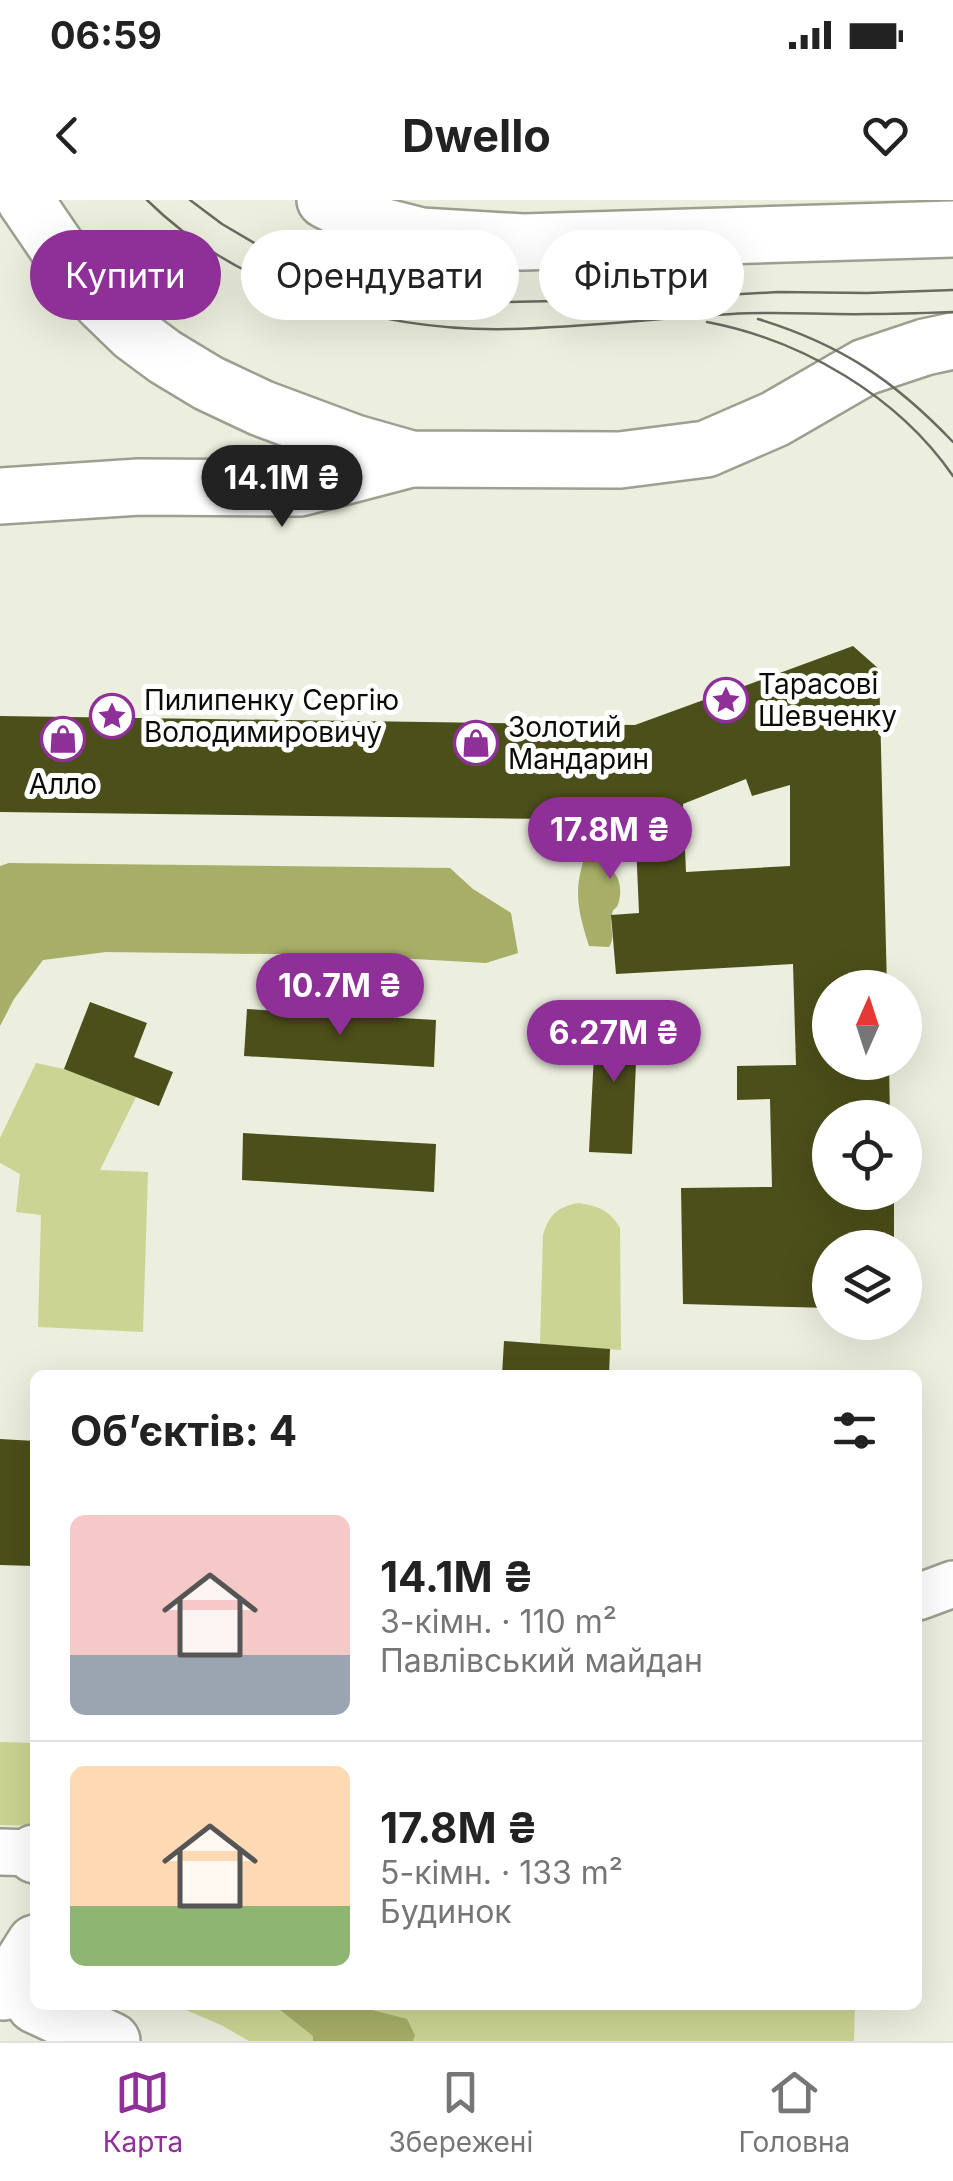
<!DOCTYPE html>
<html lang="uk">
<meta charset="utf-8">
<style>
:root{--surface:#fff;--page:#f6f6f6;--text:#222;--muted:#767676;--line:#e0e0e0;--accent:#8f3099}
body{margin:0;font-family:Inter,sans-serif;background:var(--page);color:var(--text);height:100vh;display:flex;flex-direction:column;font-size:38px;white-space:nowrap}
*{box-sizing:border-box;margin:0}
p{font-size:32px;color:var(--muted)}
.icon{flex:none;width:55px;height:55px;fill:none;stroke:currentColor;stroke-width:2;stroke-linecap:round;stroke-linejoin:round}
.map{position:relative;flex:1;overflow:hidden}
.drawer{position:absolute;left:30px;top:1170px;width:892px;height:640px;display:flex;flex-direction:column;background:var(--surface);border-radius:15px;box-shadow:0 10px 40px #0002}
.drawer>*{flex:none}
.top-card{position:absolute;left:30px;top:30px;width:895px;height:90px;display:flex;gap:20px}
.needle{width:65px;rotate:3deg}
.buttons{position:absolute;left:812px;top:770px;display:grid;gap:20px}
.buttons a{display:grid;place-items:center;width:110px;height:110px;border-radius:50%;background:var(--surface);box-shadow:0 10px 40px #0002;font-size:50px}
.price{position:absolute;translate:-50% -85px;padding:0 22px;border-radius:35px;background:var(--accent);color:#fff;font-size:32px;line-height:65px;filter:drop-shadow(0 2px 5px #0008)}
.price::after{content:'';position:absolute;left:50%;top:60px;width:30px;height:22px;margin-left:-15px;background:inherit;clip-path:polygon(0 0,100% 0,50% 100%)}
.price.active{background:#222;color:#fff}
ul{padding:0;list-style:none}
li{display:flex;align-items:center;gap:30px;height:250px;padding:0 40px}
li+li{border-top:2px solid var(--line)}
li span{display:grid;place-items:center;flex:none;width:280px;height:200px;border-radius:15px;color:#555}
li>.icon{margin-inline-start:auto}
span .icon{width:120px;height:120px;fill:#fffc;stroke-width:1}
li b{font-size:42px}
h2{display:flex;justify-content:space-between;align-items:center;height:120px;padding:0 40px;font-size:42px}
.chip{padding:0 35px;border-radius:45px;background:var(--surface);box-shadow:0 10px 40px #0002;font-size:35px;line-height:90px}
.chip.active{background:var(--accent);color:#fff}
.status{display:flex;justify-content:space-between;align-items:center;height:70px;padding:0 50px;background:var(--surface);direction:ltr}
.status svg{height:28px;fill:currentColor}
header{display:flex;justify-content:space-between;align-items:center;height:130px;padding:0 40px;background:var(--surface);font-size:45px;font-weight:700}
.dock{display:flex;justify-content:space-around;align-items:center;height:140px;border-top:2px solid var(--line);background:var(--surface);font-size:28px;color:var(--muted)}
.dock a{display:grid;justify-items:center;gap:5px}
.dock .active{color:var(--accent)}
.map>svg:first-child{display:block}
</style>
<div class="status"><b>06:59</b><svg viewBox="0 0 49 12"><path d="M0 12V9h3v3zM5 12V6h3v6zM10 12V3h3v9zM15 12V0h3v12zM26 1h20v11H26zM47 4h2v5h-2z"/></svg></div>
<header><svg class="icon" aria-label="back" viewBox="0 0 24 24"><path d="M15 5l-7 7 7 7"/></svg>Dwello<svg class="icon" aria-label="heart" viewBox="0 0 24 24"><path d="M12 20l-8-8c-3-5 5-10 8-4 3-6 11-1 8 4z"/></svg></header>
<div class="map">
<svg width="953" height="1841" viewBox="0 0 953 1841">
<rect width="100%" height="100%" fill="#eceede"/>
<path fill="#ccd493" d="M36,863L64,869L136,897L100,970L148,972L143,1132L38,1127L41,1015L16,1012L20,974L0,963V938Z
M578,1003C598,1006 610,1010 620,1028L621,1150L540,1144L543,1035C549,1015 557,1007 578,1003Z
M0,1542L35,1543V1626L0,1625Z
M174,1805H855L854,1841H249L221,1825Z"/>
<path fill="#a6ae67" d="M585,656C608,663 625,674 619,701C616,713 613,705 612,716C609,728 616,736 609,747L589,746C578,710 573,692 585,656Z
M9,663L450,668L473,689L511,713L518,753L486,763L343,755L106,752L43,760L14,799L0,826V666Z
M274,1805H361L364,1808L407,1819L415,1835L413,1841H313V1836Z"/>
<path fill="#4b4f19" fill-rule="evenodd" d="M853,446L879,469L887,788H830V862H889L890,918H830V992H894V1048H830V1108L683,1104L681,988L772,987L770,899L737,900V866L796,865L793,764L616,774L611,715L639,713L635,620L0,612V516L635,525L709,498L711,492L731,485L739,488ZM746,579L752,596L790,585V666L686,672L683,604Z
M90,802L147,823L134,857L173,872L159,906L64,869Z
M247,809L436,820L434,867L244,856Z
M596,815L638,817L632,954L589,952Z
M243,933L436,944L434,992L242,980Z
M504,1141L610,1149L609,1175H502Z
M0,1239L35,1241V1366L0,1365Z"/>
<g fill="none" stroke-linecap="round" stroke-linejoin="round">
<defs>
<path id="street" d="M918,1397L953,1384
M0,1652L35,1653"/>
<path id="secondary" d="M0,296L139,287L300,288L411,259
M34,1653L35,1655
M4,1792L35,1743
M35,1805L112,1841"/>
<path id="primary" d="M25,0L72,69L102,103L134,134L165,157L208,183L261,208L355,243L411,259L620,260L706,249L775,219L865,167L925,147L953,141
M325,0L370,23L421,36L523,42L953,29"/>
</defs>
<use href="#street" stroke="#9d9f90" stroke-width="50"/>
<use href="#secondary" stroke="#9d9f90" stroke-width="60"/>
<use href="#primary" stroke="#9d9f90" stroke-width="60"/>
<use href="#street" stroke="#fff" stroke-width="45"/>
<use href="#secondary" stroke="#fff" stroke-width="55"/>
<use href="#primary" stroke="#fff" stroke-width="55"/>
<path stroke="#696a60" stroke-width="2.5" d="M147,0C240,92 383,132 511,129C585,127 659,118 732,114C778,111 823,115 869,114C897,114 925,113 953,112
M190,0L222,24L261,47L300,65L388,91L464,103L651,99L778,92L867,93L953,90
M758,119C840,144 894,180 953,242
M707,122C802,140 898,196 953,276"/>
</g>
<defs>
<symbol id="sight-ring" viewBox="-11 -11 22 22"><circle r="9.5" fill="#fff" stroke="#8f3099" stroke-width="1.5"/><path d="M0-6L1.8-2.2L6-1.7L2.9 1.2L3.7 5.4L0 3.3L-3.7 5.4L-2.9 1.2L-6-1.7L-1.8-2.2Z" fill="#8f3099"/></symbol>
<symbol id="shop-ring" viewBox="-11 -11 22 22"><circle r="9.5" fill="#fff" stroke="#8f3099" stroke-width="1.5"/><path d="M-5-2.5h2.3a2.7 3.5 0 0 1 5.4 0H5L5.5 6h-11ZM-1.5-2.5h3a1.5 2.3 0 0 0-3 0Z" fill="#8f3099"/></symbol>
</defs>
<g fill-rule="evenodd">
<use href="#sight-ring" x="701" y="475" width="50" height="50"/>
<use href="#sight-ring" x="87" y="491" width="50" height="50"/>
<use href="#shop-ring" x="38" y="514" width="50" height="50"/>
<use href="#shop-ring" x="451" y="518" width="50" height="50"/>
</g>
<g text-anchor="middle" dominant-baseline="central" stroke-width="10" stroke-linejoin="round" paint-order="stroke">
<g font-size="28" fill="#0c0c07" stroke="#fff" text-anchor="start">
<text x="758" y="484">Тарасові<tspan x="758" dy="32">Шевченку</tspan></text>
<text x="144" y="500">Пилипенку Сергію<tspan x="144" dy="32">Володимировичу</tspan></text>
<text x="508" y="527">Золотий<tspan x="508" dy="32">Мандарин</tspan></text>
<text x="63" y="584" text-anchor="middle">Алло</text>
</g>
</g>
</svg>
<div class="buttons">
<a><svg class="needle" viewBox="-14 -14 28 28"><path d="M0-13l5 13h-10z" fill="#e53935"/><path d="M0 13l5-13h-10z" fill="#767676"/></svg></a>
<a><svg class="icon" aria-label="locate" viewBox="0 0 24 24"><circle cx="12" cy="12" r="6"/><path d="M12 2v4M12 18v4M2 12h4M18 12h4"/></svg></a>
<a><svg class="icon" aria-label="layers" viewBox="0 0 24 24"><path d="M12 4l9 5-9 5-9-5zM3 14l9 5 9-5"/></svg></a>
</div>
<b class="price active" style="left:282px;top:330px">14.1M ₴</b>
<b class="price" style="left:610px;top:682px">17.8M ₴</b>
<b class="price" style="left:340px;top:838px">10.7M ₴</b>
<b class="price" style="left:614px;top:885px">6.27M ₴</b>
<div class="top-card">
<a class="chip active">Купити</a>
<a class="chip">Орендувати</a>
<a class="chip">Фільтри</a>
</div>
<section class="drawer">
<h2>Об’єктів: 4<svg class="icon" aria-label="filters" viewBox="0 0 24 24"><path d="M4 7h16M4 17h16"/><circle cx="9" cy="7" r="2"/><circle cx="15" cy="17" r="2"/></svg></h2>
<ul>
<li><span style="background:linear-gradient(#f6c9c9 70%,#9aa5b1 0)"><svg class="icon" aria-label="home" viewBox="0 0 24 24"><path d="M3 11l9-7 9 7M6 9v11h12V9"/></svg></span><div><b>14.1M ₴</b><p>3-кімн. · 110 m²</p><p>Павлівський майдан</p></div></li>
<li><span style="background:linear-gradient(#ffd9b3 70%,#8fb573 0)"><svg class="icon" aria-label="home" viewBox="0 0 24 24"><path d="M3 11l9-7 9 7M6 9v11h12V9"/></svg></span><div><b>17.8M ₴</b><p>5-кімн. · 133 m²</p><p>Будинок</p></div></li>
</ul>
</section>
</div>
<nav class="dock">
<a class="active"><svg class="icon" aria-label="map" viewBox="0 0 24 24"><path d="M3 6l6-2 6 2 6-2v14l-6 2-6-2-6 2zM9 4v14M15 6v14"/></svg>Карта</a>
<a><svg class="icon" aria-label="saved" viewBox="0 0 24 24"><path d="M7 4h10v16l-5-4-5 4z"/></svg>Збережені</a>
<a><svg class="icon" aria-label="home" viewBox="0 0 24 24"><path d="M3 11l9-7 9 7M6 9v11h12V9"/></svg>Головна</a>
</nav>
